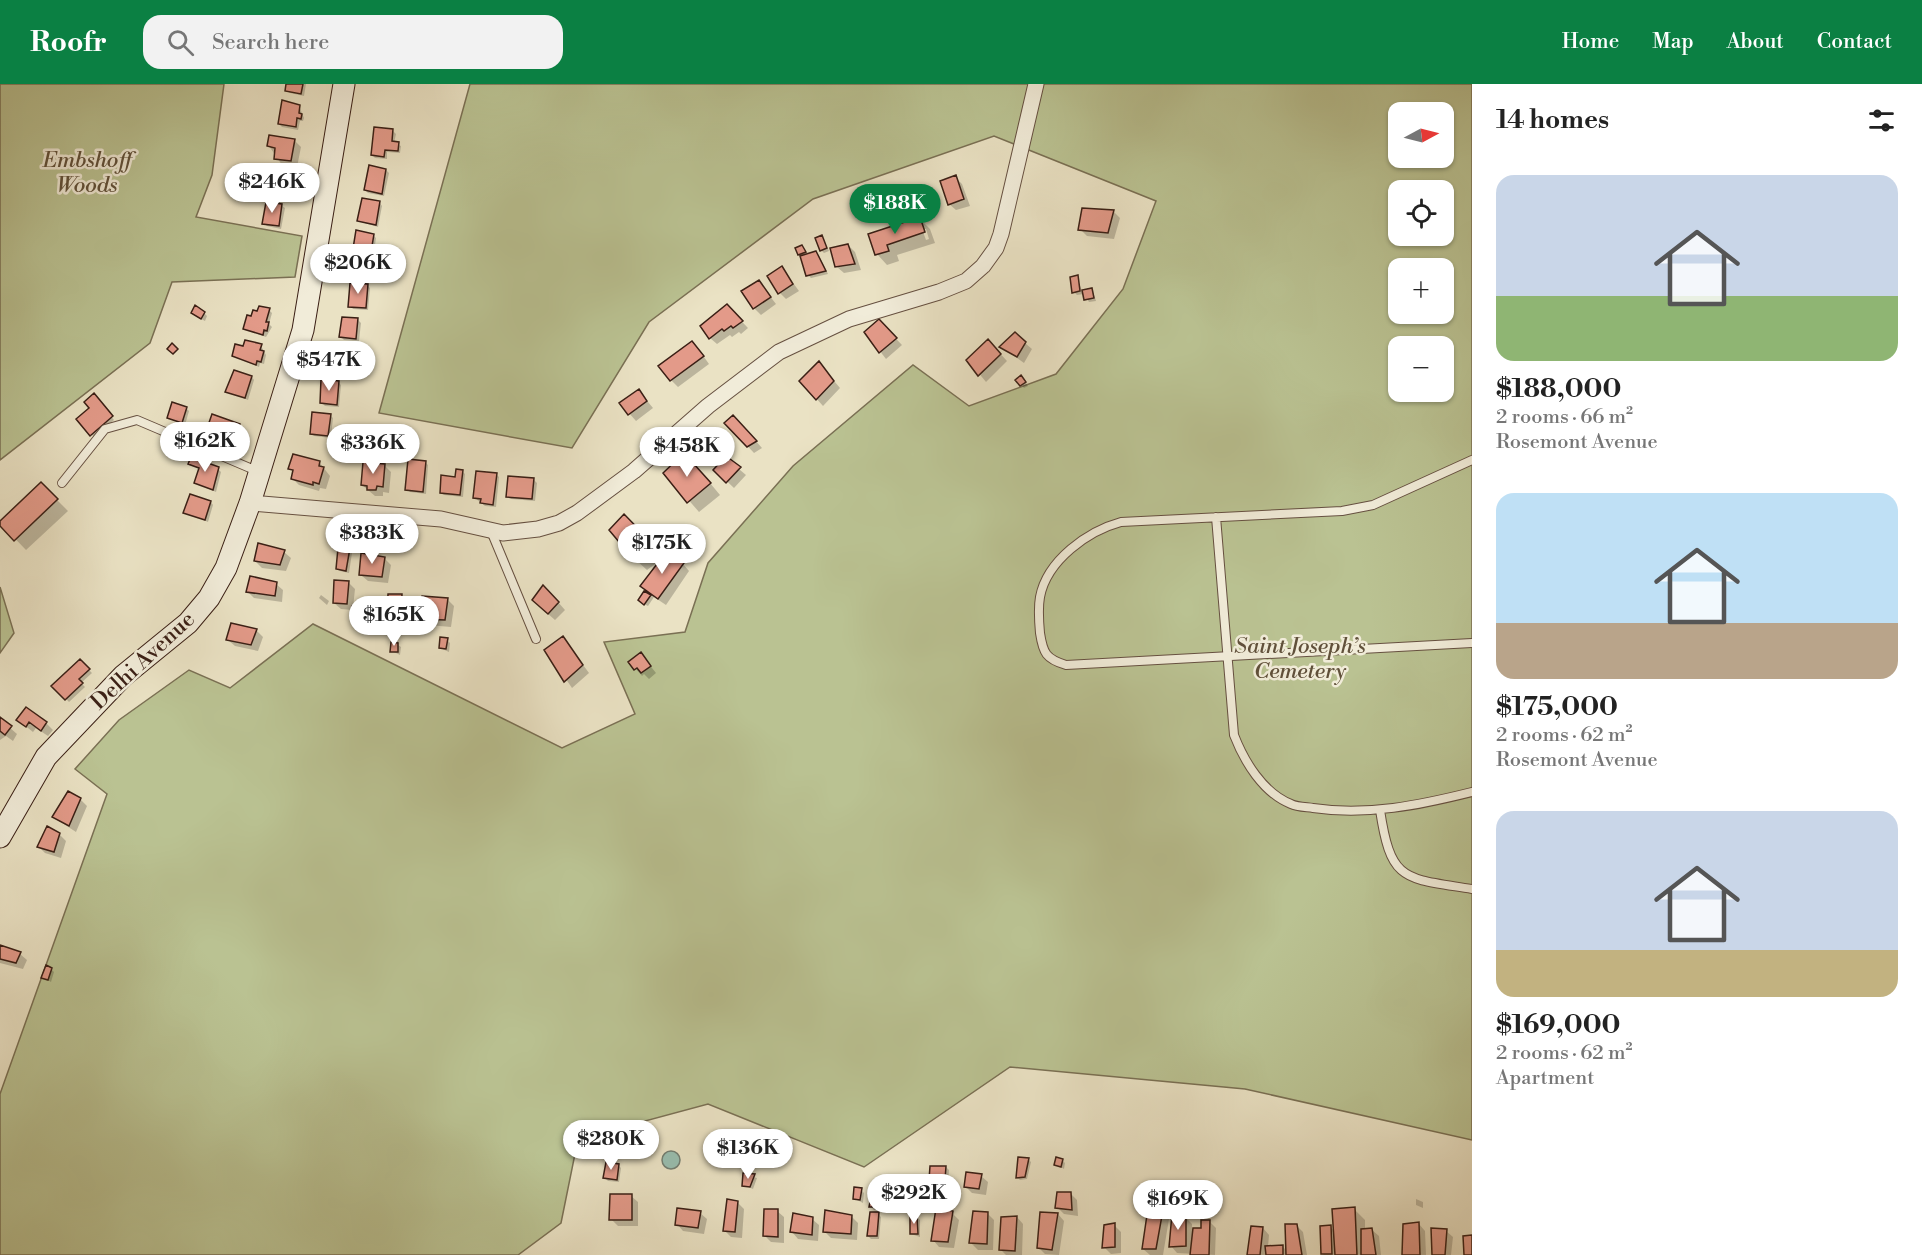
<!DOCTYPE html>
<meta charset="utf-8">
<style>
:root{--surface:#fff;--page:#f2f2f2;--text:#222;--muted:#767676;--accent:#0b8043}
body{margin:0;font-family:"Libre Bodoni",serif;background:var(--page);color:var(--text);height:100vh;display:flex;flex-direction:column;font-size:22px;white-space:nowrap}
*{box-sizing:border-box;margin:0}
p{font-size:20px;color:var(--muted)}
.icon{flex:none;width:33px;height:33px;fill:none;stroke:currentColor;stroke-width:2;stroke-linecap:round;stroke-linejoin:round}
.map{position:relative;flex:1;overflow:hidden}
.details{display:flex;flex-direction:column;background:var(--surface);width:450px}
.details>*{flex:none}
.needle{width:39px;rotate:83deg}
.controls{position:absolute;left:1388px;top:18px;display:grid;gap:12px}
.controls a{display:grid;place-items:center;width:66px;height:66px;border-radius:12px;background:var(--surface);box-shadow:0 2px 4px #0004;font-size:30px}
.price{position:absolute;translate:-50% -51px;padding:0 14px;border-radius:21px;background:#fff;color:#222;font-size:20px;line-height:39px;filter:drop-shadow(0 2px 3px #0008)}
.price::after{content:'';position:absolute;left:50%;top:36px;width:18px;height:14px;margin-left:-9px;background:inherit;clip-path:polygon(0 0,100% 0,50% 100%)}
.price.active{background:var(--accent);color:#fff}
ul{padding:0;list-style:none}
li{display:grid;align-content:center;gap:12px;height:318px;padding:0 24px}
li span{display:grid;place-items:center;height:186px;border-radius:18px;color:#555}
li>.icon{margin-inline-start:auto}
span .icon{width:108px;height:108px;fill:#fffc;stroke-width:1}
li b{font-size:26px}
h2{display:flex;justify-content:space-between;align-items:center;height:72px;padding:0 24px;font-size:26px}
header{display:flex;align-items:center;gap:36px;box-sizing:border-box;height:84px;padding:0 30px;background:var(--accent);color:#fff}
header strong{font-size:28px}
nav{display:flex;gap:33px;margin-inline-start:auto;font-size:21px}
.search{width:420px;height:54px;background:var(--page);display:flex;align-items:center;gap:15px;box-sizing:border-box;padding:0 21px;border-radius:18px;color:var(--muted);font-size:22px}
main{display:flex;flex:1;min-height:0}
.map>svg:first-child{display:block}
</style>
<header>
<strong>Roofr</strong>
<div class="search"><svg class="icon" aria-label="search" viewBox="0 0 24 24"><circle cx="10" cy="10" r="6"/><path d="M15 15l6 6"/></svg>Search here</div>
<nav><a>Home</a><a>Map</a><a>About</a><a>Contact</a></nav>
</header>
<main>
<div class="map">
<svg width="1472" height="1171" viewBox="0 0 1472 1171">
<rect width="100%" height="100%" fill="#eae2c4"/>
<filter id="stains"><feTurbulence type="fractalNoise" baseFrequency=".00333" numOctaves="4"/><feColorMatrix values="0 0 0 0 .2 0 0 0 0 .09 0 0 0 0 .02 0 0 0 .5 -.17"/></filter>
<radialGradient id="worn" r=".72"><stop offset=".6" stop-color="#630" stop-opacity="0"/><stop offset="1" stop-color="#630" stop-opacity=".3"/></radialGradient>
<path fill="#bac292" stroke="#7a7054" stroke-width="1.5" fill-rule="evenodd" d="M0,0H224L212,91L196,133L302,152L295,193L172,198L150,259L0,376Z
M470,0H1472V1056L1245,1005L1010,983L864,1083L708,1020L578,1055L561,1139L518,1171H0V1010L107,710L75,685L119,636L189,586L230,604L313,540L562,664L635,630L604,558L685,548L708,479L793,382L913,281L969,322L1056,290L1123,205L1156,117L994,52L813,115L649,238L572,364L379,329ZM1398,28H1443V74H1398ZM1398,106H1443V152H1398ZM1398,184H1443V230H1398ZM1398,262H1443V308H1398Z
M0,503L14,549L0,569Z"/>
<path fill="#98beb0" stroke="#727e72" stroke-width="1.5" d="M662 1076a9 9 0 1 1 18 0a9 9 0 1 1-18 0Z"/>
<path fill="#0003" fill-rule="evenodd" d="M285,0H306L304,12L290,9L287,7L288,1Z
M299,22L304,34L303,37H300L298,46L282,43L279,40Z
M393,47L396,50L394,59L401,62L400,69L387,68V75L375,74L372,71Z
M294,56L301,63L297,83L282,81L269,62Z
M386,86L389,89L384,112L368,109L365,106Z
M289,90L292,93V104L289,103L287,112L273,109L270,107Z
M955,93L962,100L970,122L956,126L949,120Z
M380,119L382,122L378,143L358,137Z
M282,122L285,124L281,145L267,142L264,139Z
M1113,127L1120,134L1114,155L1087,152L1080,145Z
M920,135L930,145L935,159L897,171L899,177L887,181L877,170L870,151ZM922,145H926L929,155L926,156Z
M373,151L376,154L373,176L357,173L354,170Z
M822,153L829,167L824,169L821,166Z
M848,161L855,168L861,186L844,189L837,183Z
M802,163L807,171L816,169L819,172L828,190L811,194L808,191L797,165Z
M782,184L799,207L786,215L780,209Z
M1077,193L1082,207L1092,205L1096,217L1089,218L1084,210L1077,211L1074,208Z
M759,198L776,220L761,231L754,224Z
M367,201L370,204L368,226L353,225L350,222Z
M727,222L748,244L741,250L739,248L732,253L730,251L717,260L710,254Z
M269,226L272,229L269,240L272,243L266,253L244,245L252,234Z
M204,229L207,232L205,237L196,232Z
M358,236L361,239L359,257L344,256L341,253Z
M879,237L902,261L886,275L866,249Z
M1025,259L1032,265L1024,279L1002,263Z
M261,262L266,271L264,280L260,279L259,283L234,272L244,263Z
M995,264L1007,277L986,298L968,276Z
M699,266L709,280L678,303L671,296Z
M348,267L351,270L350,289L335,288L332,285Z
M819,279L840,304L823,322L801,297Z
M252,293L254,296L248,316L227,307Z
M1017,296H1024L1028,302L1024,304Z
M338,298L341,301L339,323L325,322L322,319Z
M639,307L653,324L636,337L621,320Z
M96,314L114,336L94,353L78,335L91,324Z
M186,324L189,327L185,341L169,334Z
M330,331L333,334L331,354L314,352L311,349Z
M726,339H740L762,364L754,369Z
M239,341L242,344L236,362L223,359L210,352Z
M726,374L746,391L734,404L715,386Z
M319,378L330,392L326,405L320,404L319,407L299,401L292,394L294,388L290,384Z
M425,378L428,381L426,410L410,408L407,405Z
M190,379L218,385L221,388L216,408L196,399L201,385Z
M384,381L391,388L389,409L383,408V412H375L362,401Z
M695,381L720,411L699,428L665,389Z
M462,387L465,390L463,413L444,411L441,409Z
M496,390L499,393L496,423L485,422L475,414Z
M534,396L537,399L535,417L511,415L508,412Z
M41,400L68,427L26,466L0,439Z
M211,418L213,421L208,438L185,428Z
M634,442L664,473L683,480L689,487L666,521L654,513L648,522L642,519L645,509L651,511L642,502L663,474L647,486L636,476Z
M349,466L352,469L349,489L340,487L337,484Z
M284,468L291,474L286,487L262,484L255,477Z
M384,474L391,481L388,499L368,497L361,491Z
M348,498L355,505L353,524L362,528L361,533L355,532L353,526L341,525L334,519Z
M276,500L283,506L282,518L254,514L248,508Z
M550,509L565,526L555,536L540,523Z
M321,511L329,517L327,521L319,514Z
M401,511L408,518L407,543L396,542L389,536Z
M448,516L454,522L451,543L428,541L422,535Z
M256,546L263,553L258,567L235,562L228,556Z
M563,554L589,589L572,604L546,566Z
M447,556L450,559L449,568L440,564Z
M398,561L401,563L400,571L392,567Z
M641,570L656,589L649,595L644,590L642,592L630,578Z
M80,577L92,589L81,599L85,603L69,618L54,602Z
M0,635L17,650L13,657L6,652L0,656Z
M18,636L46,639L53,646L48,652L36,644L33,648Z
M80,715L87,722L76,748L53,733Z
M59,750L66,757L61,774L45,769L39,763Z
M0,863L20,870L27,876L23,885L0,879Z
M51,885L54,888L51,898L43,893Z
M1028,1075L1031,1078L1027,1095L1020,1096L1017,1093Z
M1062,1076L1065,1079L1064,1085L1056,1080Z
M618,1081L621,1084L619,1098L608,1097L605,1094Z
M946,1083L949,1086L948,1099H933L930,1096Z
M744,1091L757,1094L753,1105L744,1101Z
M981,1092L988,1098L986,1111L972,1109L965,1102Z
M919,1101L927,1104L926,1109L918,1105Z
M861,1106L864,1109L863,1119L855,1115Z
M1070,1109L1077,1116L1078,1132L1064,1130L1057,1123Z
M879,1110L882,1113L879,1126H874L871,1123Z
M631,1112L638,1118V1142H618L611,1135Z
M1416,1115L1423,1118V1124L1416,1121Z
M737,1118L744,1125L742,1154L731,1153L725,1147Z
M1204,1120L1207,1123L1206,1128L1197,1123Z
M1354,1125L1365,1136V1146H1372L1379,1152L1381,1171H1324L1322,1169L1330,1143L1335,1147Z
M777,1127L784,1133V1159L771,1158L764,1151Z
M1162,1128L1169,1135L1163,1171H1150L1143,1165Z
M700,1129L707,1135L704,1150L683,1147L677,1140Z
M952,1129L959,1136L954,1164L939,1163L933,1156Z
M878,1130L881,1133L879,1155H871L868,1152Z
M988,1130L994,1136L993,1166H978L971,1159Z
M1058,1130L1064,1137L1059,1171L1045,1170L1038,1163Z
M851,1132L858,1139L857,1156L831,1154L824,1147Z
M917,1133L920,1136V1153L911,1150Z
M1017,1133L1023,1140L1022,1171H1006L1001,1166Z
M1185,1133L1192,1140V1146L1202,1145L1210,1138L1216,1144L1215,1171L1177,1169L1171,1162Z
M812,1135L819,1141L818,1157L798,1155L792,1148Z
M1419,1140L1425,1147L1426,1171H1403Z
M1114,1141L1121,1148V1169L1111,1170L1104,1163Z
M1296,1141L1303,1148L1307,1171H1249L1263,1144L1269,1151L1268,1163L1282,1162L1287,1167Z
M1446,1147L1453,1153L1451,1171H1433Z"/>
<path fill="#e39a89" stroke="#3a1f15" stroke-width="1.5" d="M286,0H303L301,10L285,7Z
M282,16L300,21L299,29L302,30L301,35L297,34L296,43L278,40Z
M374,43L393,45L392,57L399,58L398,67L385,66L384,73L371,71Z
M269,51L295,55L291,77L274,75L275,64L267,62Z
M369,81L386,85L382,110L364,106Z
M272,85L289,88L290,102L286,101L285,110L268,107Z
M956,91L964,115L948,121L940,97Z
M362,114L380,117L376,141L357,137Z
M266,118L282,120L279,142L262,140Z
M1082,124L1114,126L1108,149L1078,146Z
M920,133L925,148L887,161L889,167L875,171L868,150Z
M356,146L374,150L370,174L352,171Z
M822,151L827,164L820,167L815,154Z
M848,160L855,180L835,183L830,164Z
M802,161L806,168L798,171L795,164Z
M816,167L826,187L806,192L800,172Z
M782,182L793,200L778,210L767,192Z
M1078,191L1080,207L1072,209L1070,193Z
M759,196L771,213L753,225L741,207Z
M350,199L368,200L366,224L348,223Z
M1092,204L1094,214L1084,216L1082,206Z
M727,220L743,237L733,244L731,242L724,247L722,245L709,255L700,242Z
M195,221L205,228L201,235L191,229Z
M259,222L270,224L266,238H269L267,247L264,246L263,251L243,245L247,231L251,232L253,226L257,227Z
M342,233L358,234L356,255L339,253Z
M879,235L897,254L879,269L864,248Z
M1015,248L1026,258L1017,273L999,263Z
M988,255L1001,270L978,292L966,276Z
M245,256L262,260L260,266L264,267L261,278L257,277L256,281L232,272L235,260L243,262Z
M692,257L704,272L670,297L658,282Z
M172,259L178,265L173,270L167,265Z
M332,265L349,266L347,287L331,286Z
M819,277L834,297L816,316L799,297Z
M234,286L252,292L245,314L225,308Z
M1021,291L1026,298L1020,302L1015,296Z
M321,295L339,297L337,321L320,319Z
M639,305L647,317L628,331L619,319Z
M94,309L113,332L90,352L76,335L89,324L84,318Z
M172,318L187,323L182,339L167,334Z
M312,328L331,330L328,352L310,350Z
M212,330L240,340L233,359H223L205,350Z
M733,331L757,357L747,363L724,339Z
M684,369L711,399L687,419L663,389Z
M293,370L320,377L319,382L324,383L319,400L313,398V401L291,395L293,386L288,385Z
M726,372L741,383L726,399L713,386Z
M191,373L219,383L213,406L194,399L199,384L188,380Z
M408,375L426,377L423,408L405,406Z
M363,378L385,380L383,403L377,402L376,406H367V402L361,401Z
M456,385L463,386L460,411L440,409L441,391L455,393Z
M476,387L497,389L493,421L480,419L481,415L473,414Z
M508,392L534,394L532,415L506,413Z
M41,398L58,415L14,457L0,442V437Z
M190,410L211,417L205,436L183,429Z
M624,430L654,461L635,477L609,446Z
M258,459L285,466L280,481L254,477Z
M338,464H350L346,487L336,485Z
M667,467L684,479L658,515L640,502Z
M361,469L385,473L382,493L359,491Z
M250,492L277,498L275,512L246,508Z
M334,496L349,497L347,520L333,519Z
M543,501L559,518L548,530L532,516Z
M644,507L651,511L644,521L638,516Z
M388,510H402L401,537L387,536Z
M422,512L448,514L445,536L420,535Z
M352,522L360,524L358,531L351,530Z
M231,539L257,545L251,561L226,556Z
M563,552L583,581L564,598L544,566Z
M440,553L448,554L446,565L439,564Z
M391,558L398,559V568H390Z
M641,568L651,582L641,589L637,584L634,586L628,578Z
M80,575L90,585L79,595L83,599L65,616L51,602Z
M26,623L47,638L41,647L29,638L26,643L16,636Z
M0,633L12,642L5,651L0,647Z
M68,707L81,714L69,742L52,733Z
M47,742L60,749L54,768L37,763Z
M0,861L21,868L16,879L0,875Z
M46,881L52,884L48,896L41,894Z
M1018,1073L1029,1074L1025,1093L1016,1094Z
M1056,1073L1063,1075L1061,1083L1054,1081Z
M606,1078L619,1080L617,1096L603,1094Z
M930,1082H946L945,1096H929Z
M966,1088L982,1090L979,1105L964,1103Z
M743,1089L755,1090L750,1103L742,1102Z
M854,1103L862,1104L860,1116L853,1115Z
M872,1108H880L876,1123H869Z
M1057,1108H1071L1072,1126L1055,1124Z
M610,1110H632V1136H609Z
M727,1115L738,1117L735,1148L723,1147Z
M1198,1116L1205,1118L1203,1126L1196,1124Z
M1355,1123L1357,1171H1335L1332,1125Z
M677,1124L701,1127L698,1144L675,1141Z
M936,1124L953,1127L948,1158L931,1157Z
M1148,1124L1163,1126L1156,1165H1142Z
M764,1125H778V1153L763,1152Z
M825,1126L852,1131L851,1150L823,1148Z
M973,1127L988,1128L987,1160L969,1159Z
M870,1128H879L877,1152H867Z
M1040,1128L1058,1129L1052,1166L1037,1164Z
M793,1129L813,1133L812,1151L790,1148Z
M1172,1130L1186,1132V1162L1169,1163Z
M917,1132L918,1150H910V1133Z
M1017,1132L1015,1167L999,1166L1001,1133Z
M1201,1136H1210L1209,1171H1190L1193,1144H1201Z
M1419,1138L1420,1171H1402L1403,1140Z
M1115,1139V1163L1102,1164L1104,1141Z
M1285,1140H1297L1302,1171H1286Z
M1331,1141L1332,1170H1321L1320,1142Z
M1251,1142L1263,1143L1260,1171H1247Z
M1372,1144L1376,1171H1361V1145Z
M1431,1144L1447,1145L1445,1171H1432Z
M1472,1151V1171H1464L1463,1152Z
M1283,1161V1171H1266L1265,1162Z"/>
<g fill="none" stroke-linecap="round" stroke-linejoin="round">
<defs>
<path id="lane" d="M1472,376L1373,421L1342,427L1121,438C1088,447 1047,476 1040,513C1038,524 1039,538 1040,549C1043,569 1046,575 1066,581L1472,559
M62,399L105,345L137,336L257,387
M1216,433L1234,651C1244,677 1263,709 1291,720C1297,723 1306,723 1313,724C1367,732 1420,721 1472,708
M491,447L536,555
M1380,726C1391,799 1404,794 1472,805"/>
<path id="street" d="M250,419L441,435L503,449L538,445L559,439L577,429L634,387L708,322L779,268L849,235L939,208L966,197L983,182L996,164L1001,150L1036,0"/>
<path id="secondary" d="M0,753L46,673L123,592L188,539L209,514L226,484L250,419L303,246L344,0"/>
</defs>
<use href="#lane" stroke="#665041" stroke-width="10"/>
<use href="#street" stroke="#665041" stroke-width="17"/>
<use href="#secondary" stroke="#3a1f15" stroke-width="23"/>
<use href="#lane" stroke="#f1ecd9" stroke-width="8"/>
<use href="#street" stroke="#f1ecd9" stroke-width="15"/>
<use href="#secondary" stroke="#f1ecd9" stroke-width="21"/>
</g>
<g text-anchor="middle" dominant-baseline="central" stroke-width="5" stroke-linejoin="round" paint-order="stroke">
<g font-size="22" font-style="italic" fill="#60503a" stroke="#f1ecd9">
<text x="87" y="76">Embshoff<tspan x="87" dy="25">Woods</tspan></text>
<text x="1300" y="562">Saint Joseph’s<tspan x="1300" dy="25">Cemetery</tspan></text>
</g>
<g font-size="22" fill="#3a1f15" stroke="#f1ecd9">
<text transform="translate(143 577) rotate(-43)">Delhi Avenue</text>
</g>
</g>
<rect width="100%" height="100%" filter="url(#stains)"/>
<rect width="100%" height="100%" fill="url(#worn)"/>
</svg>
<div class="controls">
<a><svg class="needle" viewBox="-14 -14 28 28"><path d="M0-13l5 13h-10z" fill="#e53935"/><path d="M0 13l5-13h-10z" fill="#767676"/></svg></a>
<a><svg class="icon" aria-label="locate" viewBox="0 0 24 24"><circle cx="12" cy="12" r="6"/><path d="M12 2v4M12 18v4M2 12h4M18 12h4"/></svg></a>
<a>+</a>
<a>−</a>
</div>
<b class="price" style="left:272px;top:130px">$246K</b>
<b class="price active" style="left:895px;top:151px">$188K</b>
<b class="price" style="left:358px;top:211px">$206K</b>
<b class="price" style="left:329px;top:308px">$547K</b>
<b class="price" style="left:205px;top:389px">$162K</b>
<b class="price" style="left:373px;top:391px">$336K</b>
<b class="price" style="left:687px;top:394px">$458K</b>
<b class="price" style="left:372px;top:481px">$383K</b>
<b class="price" style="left:662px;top:491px">$175K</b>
<b class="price" style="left:394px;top:563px">$165K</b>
<b class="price" style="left:611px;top:1087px">$280K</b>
<b class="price" style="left:748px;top:1096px">$136K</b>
<b class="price" style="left:914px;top:1141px">$292K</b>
<b class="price" style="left:1178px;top:1147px">$169K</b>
</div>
<section class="details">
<h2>14 homes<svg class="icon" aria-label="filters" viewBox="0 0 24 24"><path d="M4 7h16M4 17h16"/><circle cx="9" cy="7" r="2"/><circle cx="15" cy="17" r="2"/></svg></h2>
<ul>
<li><span style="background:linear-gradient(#c9d6e8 65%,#8fb573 0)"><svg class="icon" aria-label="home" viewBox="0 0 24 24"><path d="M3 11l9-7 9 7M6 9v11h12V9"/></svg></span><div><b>$188,000</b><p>2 rooms · 66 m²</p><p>Rosemont Avenue</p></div></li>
<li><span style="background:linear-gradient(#bfe0f5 70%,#b9a48a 0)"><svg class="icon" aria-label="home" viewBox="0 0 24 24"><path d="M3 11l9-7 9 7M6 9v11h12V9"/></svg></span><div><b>$175,000</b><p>2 rooms · 62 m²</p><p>Rosemont Avenue</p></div></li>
<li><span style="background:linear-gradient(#c9d6e8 75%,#c2b280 0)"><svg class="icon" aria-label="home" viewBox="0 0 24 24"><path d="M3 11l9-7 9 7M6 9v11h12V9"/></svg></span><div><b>$169,000</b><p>2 rooms · 62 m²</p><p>Apartment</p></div></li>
</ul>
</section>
</main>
